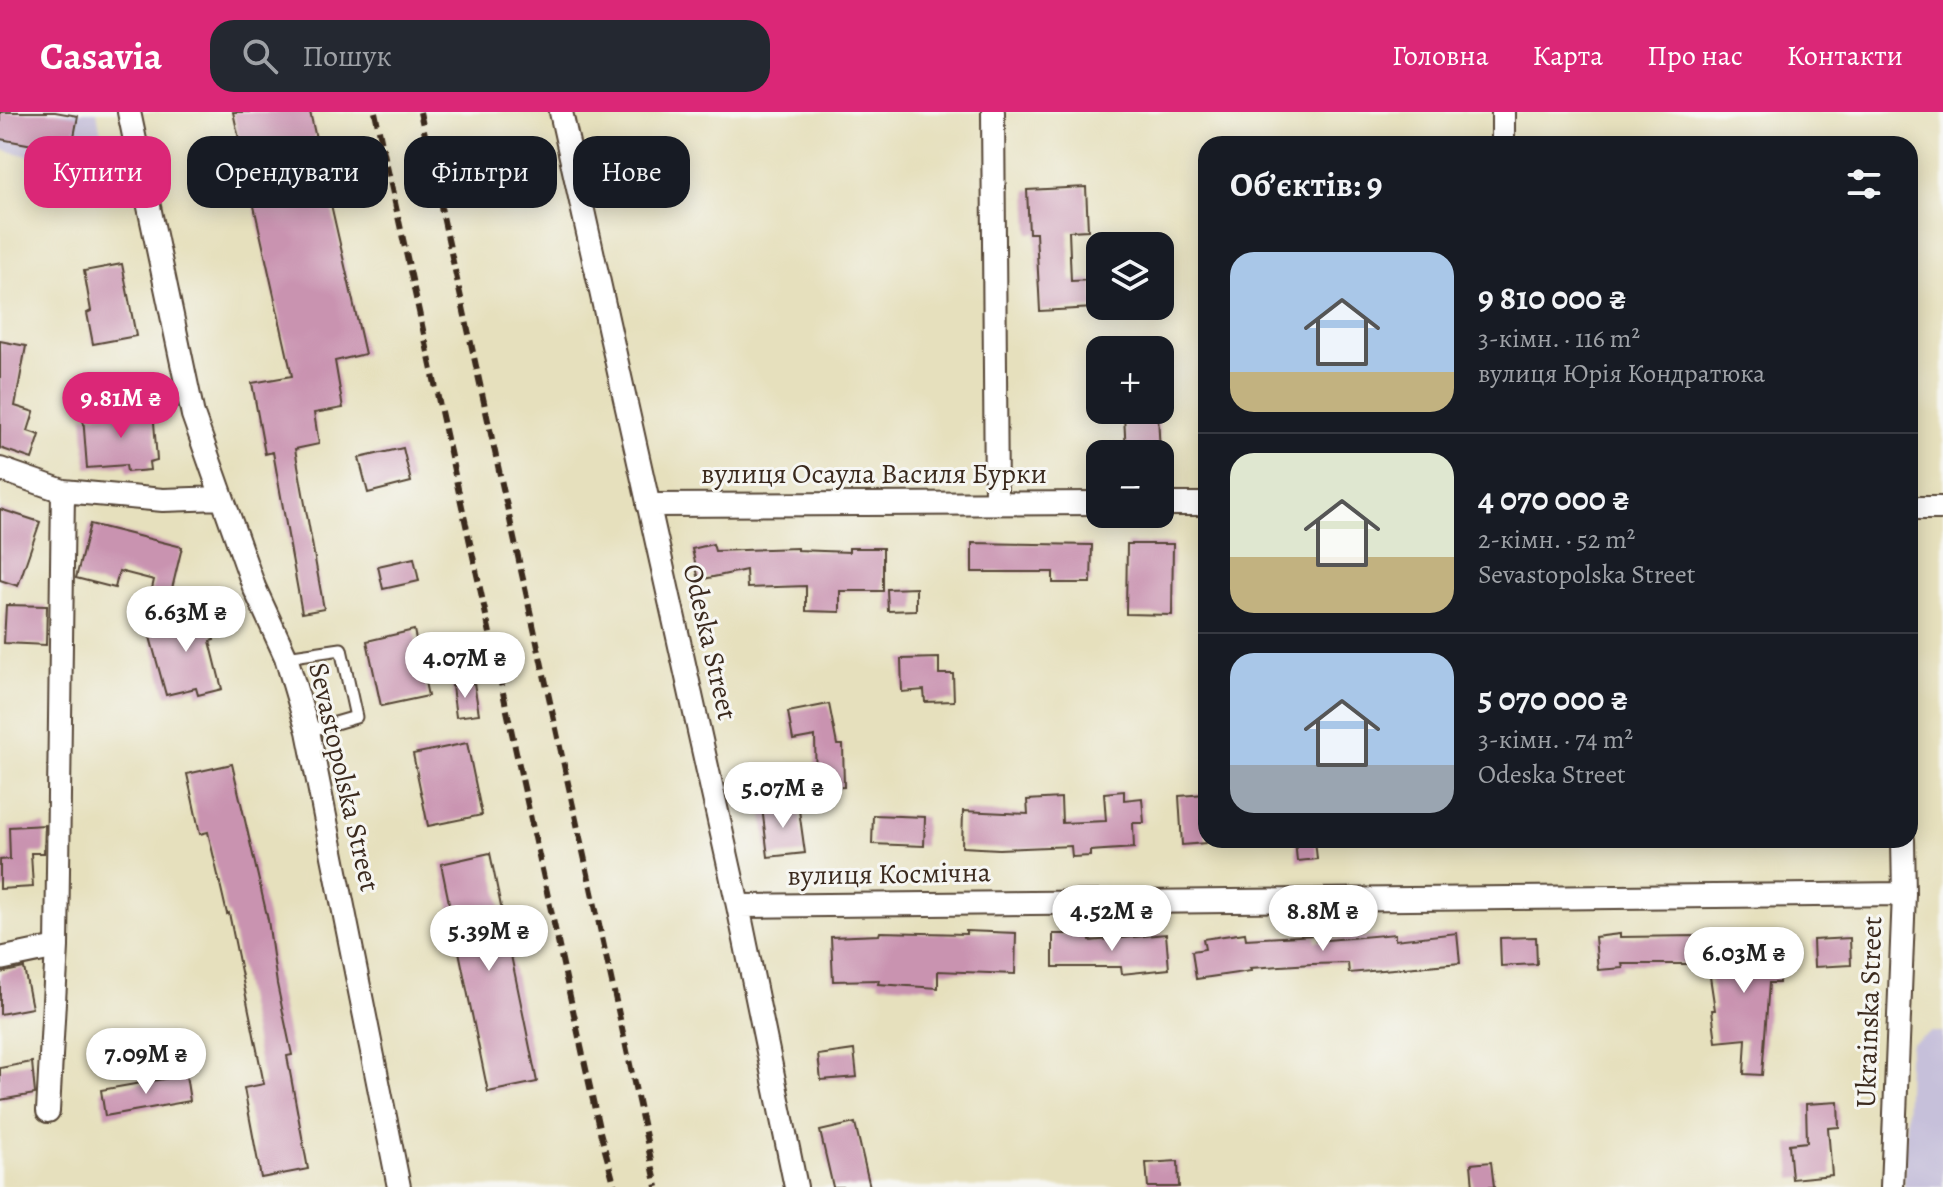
<!DOCTYPE html>
<html lang="uk">
<meta charset="utf-8">
<style>
:root{--surface:#171b24;--page:#242831;--text:#f1f3f6;--muted:#9ea1a6;--line:#363941;--accent:#db2777}
body{margin:0;font-family:Alegreya,serif;background:var(--page);color:var(--text);height:100vh;display:flex;flex-direction:column;font-size:30px;white-space:nowrap}
*{box-sizing:border-box;margin:0}
p{font-size:26px;color:var(--muted)}
.icon{flex:none;width:44px;height:44px;fill:none;stroke:currentColor;stroke-width:2;stroke-linecap:round;stroke-linejoin:round}
.map{position:relative;flex:1;overflow:hidden}
.panel{position:absolute;left:1198px;top:24px;width:720px;height:712px;display:flex;flex-direction:column;background:var(--surface);border-radius:24px;box-shadow:0 4px 20px #0003}
.panel>*{flex:none}
.hud{position:absolute;left:24px;top:24px;width:760px;height:72px;display:flex;gap:16px}
.buttons{position:absolute;left:1086px;top:120px;display:grid;gap:16px}
.buttons a{display:grid;place-items:center;width:88px;height:88px;border-radius:16px;background:var(--surface);box-shadow:0 4px 20px #0003;font-size:40px}
.price{position:absolute;translate:-50% -68px;padding:0 18px;border-radius:28px;background:#fff;color:#222;font-size:26px;line-height:52px;filter:drop-shadow(0 2px 4px #0008)}
.price::after{content:'';position:absolute;left:50%;top:48px;width:24px;height:18px;margin-left:-12px;background:inherit;clip-path:polygon(0 0,100% 0,50% 100%)}
.price.on{background:var(--accent);color:#fff}
ul{padding:0;list-style:none}
li{display:flex;align-items:center;gap:24px;height:200px;padding:0 32px}
li+li{border-top:2px solid var(--line)}
li span{display:grid;place-items:center;flex:none;width:224px;height:160px;border-radius:24px;color:#555}
li>.icon{margin-inline-start:auto}
span .icon{width:96px;height:96px;fill:#fffc;stroke-width:1}
li b{font-size:34px}
h2{display:flex;justify-content:space-between;align-items:center;height:96px;padding:0 32px;font-size:34px}
.chip{padding:0 28px;border-radius:24px;background:var(--surface);box-shadow:0 4px 20px #0003;font-size:28px;line-height:72px}
.chip.on{background:var(--accent);color:#fff}
header{display:flex;align-items:center;gap:48px;box-sizing:border-box;height:112px;padding:0 40px;background:var(--accent);color:#fff}
header strong{font-size:38px}
nav{display:flex;gap:44px;margin-inline-start:auto;font-size:28px}
.search{width:560px;height:72px;background:var(--page);display:flex;align-items:center;gap:20px;box-sizing:border-box;padding:0 28px;border-radius:24px;color:var(--muted);font-size:30px}
.map>svg:first-child{display:block}
</style>
<header>
<strong>Casavia</strong>
<div class="search"><svg class="icon" aria-label="search" viewBox="0 0 24 24"><circle cx="10" cy="10" r="6"/><path d="M15 15l6 6"/></svg>Пошук</div>
<nav><a>Головна</a><a>Карта</a><a>Про нас</a><a>Контакти</a></nav>
</header>
<div class="map">
<svg width="1943" height="1075" viewBox="0 0 1943 1075">
<rect width="100%" height="100%" fill="#f6f6f2"/>
<filter id="ink" filterUnits="userSpaceOnUse"><feTurbulence type="fractalNoise" baseFrequency=".0125" numOctaves="2"/><feDisplacementMap in="SourceGraphic" scale="16" xChannelSelector="R" yChannelSelector="G"/><feConvolveMatrix kernelMatrix="1 2 1 2 8 2 1 2 1" color-interpolation-filters="sRGB"/></filter>
<filter id="wash" filterUnits="userSpaceOnUse"><feTurbulence type="fractalNoise" baseFrequency=".006" numOctaves="4" result="noise"/><feDisplacementMap in="SourceGraphic" scale="32" xChannelSelector="R" yChannelSelector="G"/><feGaussianBlur stdDeviation="1.8" result="paint"/><feColorMatrix in="noise" values="0 0 0 0 0 0 0 0 0 0 0 0 0 0 0 0 0 1.4 0 .05"/><feComposite in="paint" operator="in"/></filter>
<g filter="url(#wash)">
<rect width="100%" height="100%" fill="#e6e0bd"/>
<path fill="#c6c0da" d="M0,0H97L109,64L0,37Z
M1931,920H1943V1075H1904L1908,946L1911,931Z"/>
<g id="blocks">
<path fill="#c993b0" d="M0,0H55L78,4L71,40L0,27Z
M233,0H310L365,242L335,249L343,296L314,301L319,332L295,337L324,497L302,501L273,340L265,342L252,271L292,264Z
M1086,75L1088,118L1069,119L1071,169L1093,168L1094,196L1040,199L1036,121H1029L1027,78Z
M122,152L136,224L93,232L87,201L91,199L84,159Z
M0,229L26,234L15,294L34,300L28,319L40,323L32,347L0,336Z
M153,298L157,348L149,350L150,358L127,360L126,353L87,356L83,304Z
M1158,302L1160,342H1126L1124,303Z
M403,336L411,370L368,381L359,346Z
M0,397L40,410L18,474L0,468Z
M90,412L182,435L170,485L151,481L154,468L119,459L115,476L76,466Z
M972,431L1092,433L1091,471H1053V460H972Z
M713,432L715,439L797,436V438L849,440V436H883V479H840V500L806,499V474L747,476L746,458L699,468L692,437Z
M1127,432H1173L1172,503L1126,502Z
M414,446L419,469L383,477L378,454Z
M916,476V498L888,499L887,477Z
M6,493L47,494L46,533L4,531Z
M207,499L214,528L210,529L222,577L198,583L196,576L166,583L147,514Z
M414,518L428,584L381,594L367,529Z
M939,546V562H953L954,589L925,590L924,578L902,580L901,547Z
M474,571L479,602L456,605L452,574Z
M829,592L837,633H843L844,675L816,676L815,624L793,628L788,600Z
M467,631L482,703L428,714L413,642Z
M232,652L268,808L277,872L292,943L287,944L308,1057L261,1066L244,976L264,972L229,801L227,802L208,720L200,722L187,662Z
M1124,679V688L1142,686L1144,711H1133L1134,736L1090,739V744L1072,745L1071,734L999,737L962,735L963,699L1028,702L1027,688L1061,686L1062,711L1106,709L1104,681Z
M1206,682V731L1182,733L1179,684Z
M798,691L805,741L768,745L762,695Z
M873,703L925,705L924,734L872,732Z
M45,713L44,741H31L33,775L0,777V748L10,747L9,715Z
M1295,728H1315L1317,747L1297,749Z
M490,741L537,970L488,980L441,752Z
M966,819L1016,821L1015,862L938,859V876L878,872L879,868L833,869L831,825L879,823L880,820L966,822Z
M1245,821L1246,827L1315,823L1316,829L1395,822V828L1457,821L1460,851L1349,861L1348,851L1312,852L1250,856L1251,859L1196,867L1192,839L1205,837L1203,827Z
M1053,822H1090V829L1166,822L1169,857L1122,862L1121,855H1053Z
M1620,822V825L1697,824V852H1622L1623,856L1598,858L1595,825Z
M1536,825L1537,852L1501,854L1500,826Z
M1747,826H1779V871H1769L1762,963L1744,962L1746,927L1716,930L1712,898H1715L1706,838H1747Z
M1850,826L1851,853L1814,855L1813,828Z
M24,856L32,896L0,902V861Z
M854,938L857,965L821,968L818,943Z
M32,950L35,982L0,988V956Z
M186,963L190,989L105,1004L101,978Z
M1838,990L1839,1015L1828,1016L1832,1063L1792,1067L1789,1032L1807,1030L1806,992Z
M855,1011L870,1075H833L820,1019Z
M1178,1049L1179,1075H1148L1146,1051Z
M1491,1050L1494,1075H1473L1471,1052Z"/>
</g>
</g>
<g filter="url(#ink)">
<use href="#blocks" fill-opacity="0" stroke="#554536" stroke-width="2"/>
<g fill="none" stroke-linecap="round" stroke-linejoin="round">
<defs>
<path id="service" d="M286,545L341,537L356,605L308,619"/>
<path id="minor" d="M129,0L193,303L254,475L286,545L308,619L399,1075
M561,0L738,794L796,1075
M993,0L996,389
M1503,32V0
M0,357L63,379L163,388L222,386
M1160,392H1206
M648,393L1100,391
M1910,396H1943
M738,794L1904,782
M0,847L57,835
M48,999L57,835L63,379
M1892,1075L1904,782L1903,728"/>
</defs>
<use href="#service" stroke="#554536" stroke-width="15"/>
<use href="#minor" stroke="#554536" stroke-width="26"/>
<use href="#service" stroke="#fff" stroke-width="11"/>
<use href="#minor" stroke="#fff" stroke-width="22"/>
<path stroke="#3b2a1e" stroke-width="6" stroke-dasharray="12 6" stroke-linecap="butt" d="M375,0L599,1016L615,1075
M420,0L657,1075"/>
</g>
</g>
<g text-anchor="middle" dominant-baseline="central" stroke-width="6" stroke-linejoin="round" paint-order="stroke">
<g font-size="28" fill="#3b2a1e" stroke="#f6f6f2">
<text x="874" y="362">вулиця Осаула Василя Бурки</text>
<text transform="translate(710 530) rotate(77)">Odeska Street</text>
<text transform="translate(344 665) rotate(77)">Sevastopolska Street</text>
<text transform="translate(889 762) rotate(-1)">вулиця Космічна</text>
<text transform="translate(1869 900) rotate(-88)">Ukrainska Street</text>
</g>
</g>
</svg>
<div class="buttons">
<a><svg class="icon" aria-label="layers" viewBox="0 0 24 24"><path d="M12 4l9 5-9 5-9-5zM3 14l9 5 9-5"/></svg></a>
<a>+</a>
<a>−</a>
</div>
<b class="price on" style="left:121px;top:328px">9.81M ₴</b>
<b class="price" style="left:186px;top:542px">6.63M ₴</b>
<b class="price" style="left:465px;top:588px">4.07M ₴</b>
<b class="price" style="left:783px;top:718px">5.07M ₴</b>
<b class="price" style="left:1112px;top:841px">4.52M ₴</b>
<b class="price" style="left:1323px;top:841px">8.8M ₴</b>
<b class="price" style="left:489px;top:861px">5.39M ₴</b>
<b class="price" style="left:1744px;top:883px">6.03M ₴</b>
<b class="price" style="left:146px;top:984px">7.09M ₴</b>
<div class="hud">
<a class="chip on">Купити</a>
<a class="chip">Орендувати</a>
<a class="chip">Фільтри</a>
<a class="chip">Нове</a>
</div>
<section class="panel">
<h2>Об’єктів: 9<svg class="icon" aria-label="filters" viewBox="0 0 24 24"><path d="M4 7h16M4 17h16"/><circle cx="9" cy="7" r="2"/><circle cx="15" cy="17" r="2"/></svg></h2>
<ul>
<li><span style="background:linear-gradient(#a9c7e8 75%,#c2b280 0)"><svg class="icon" aria-label="home" viewBox="0 0 24 24"><path d="M3 11l9-7 9 7M6 9v11h12V9"/></svg></span><div><b>9 810 000 ₴</b><p>3-кімн. · 116 m²</p><p>вулиця Юрія Кондратюка</p></div></li>
<li><span style="background:linear-gradient(#dfe7d0 65%,#c2b280 0)"><svg class="icon" aria-label="home" viewBox="0 0 24 24"><path d="M3 11l9-7 9 7M6 9v11h12V9"/></svg></span><div><b>4 070 000 ₴</b><p>2-кімн. · 52 m²</p><p>Sevastopolska Street</p></div></li>
<li><span style="background:linear-gradient(#a9c7e8 70%,#9aa5b1 0)"><svg class="icon" aria-label="home" viewBox="0 0 24 24"><path d="M3 11l9-7 9 7M6 9v11h12V9"/></svg></span><div><b>5 070 000 ₴</b><p>3-кімн. · 74 m²</p><p>Odeska Street</p></div></li>
</ul>
</section>
</div>
